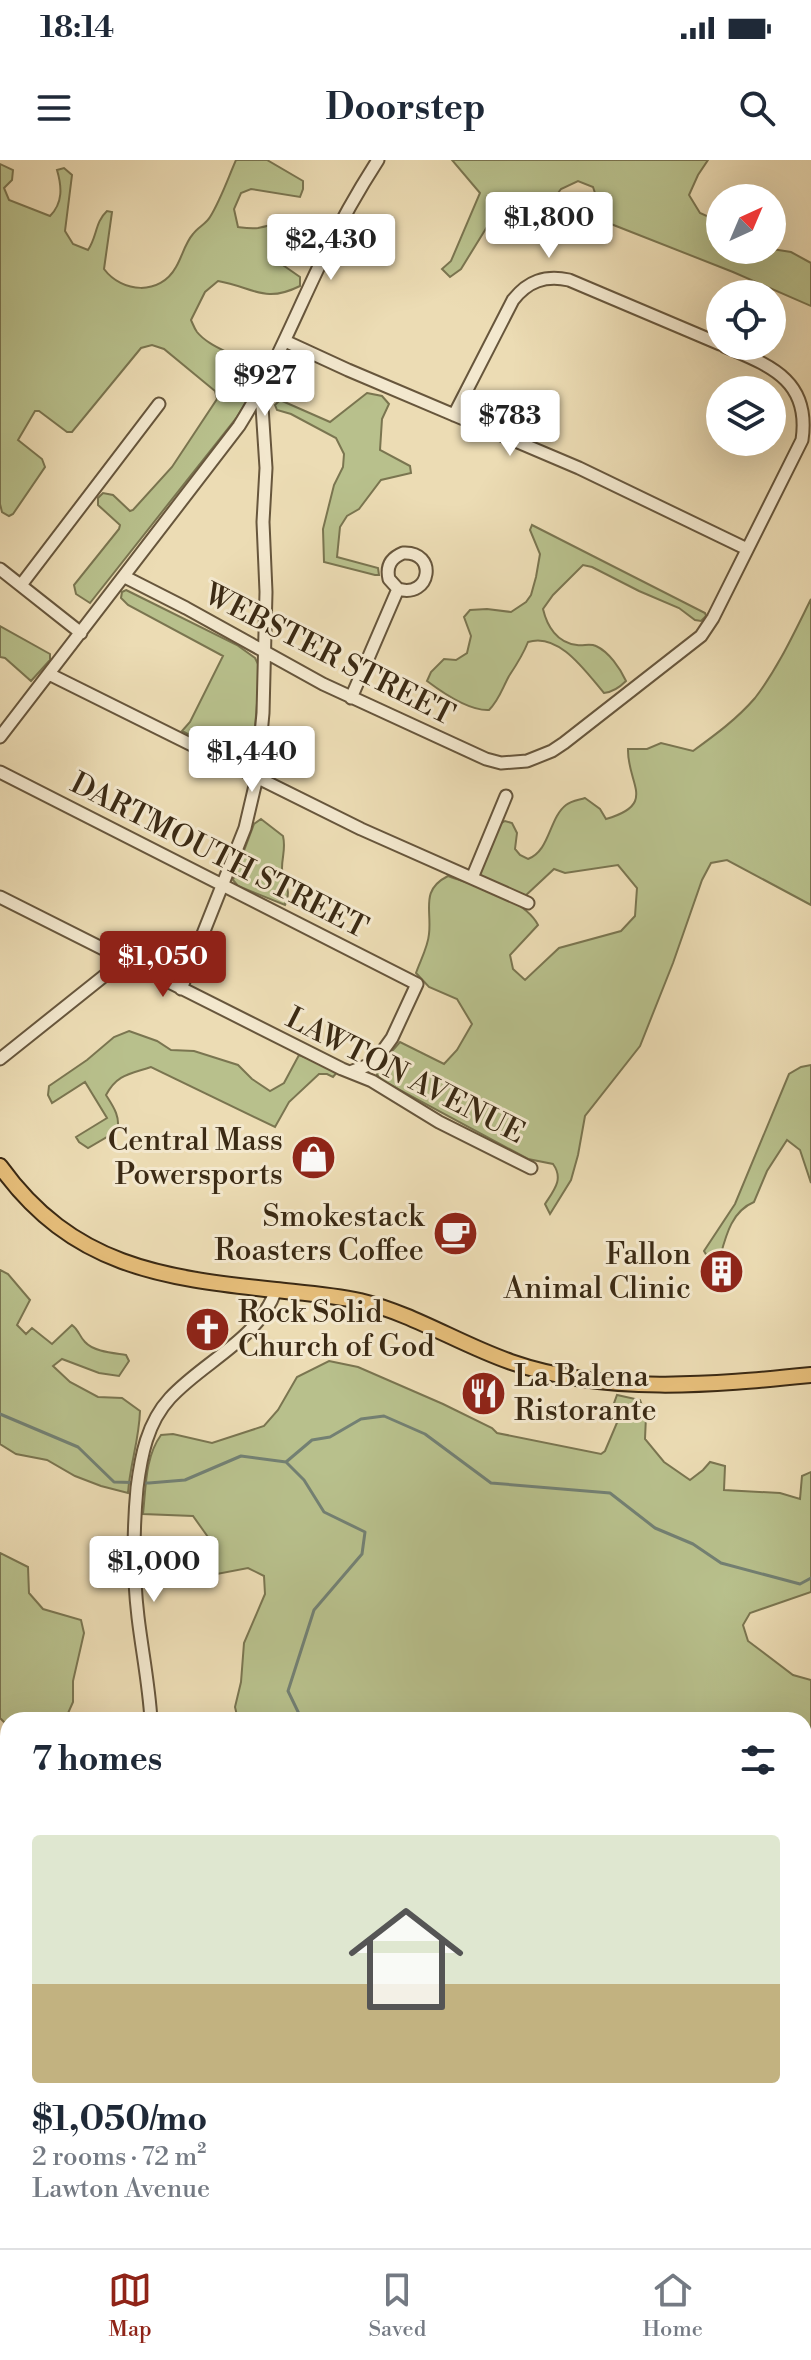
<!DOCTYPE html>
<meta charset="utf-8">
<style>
:root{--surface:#fff;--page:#f6f6f7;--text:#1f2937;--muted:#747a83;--line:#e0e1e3;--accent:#8f2418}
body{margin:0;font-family:"Libre Bodoni",serif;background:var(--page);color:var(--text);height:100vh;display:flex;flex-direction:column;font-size:30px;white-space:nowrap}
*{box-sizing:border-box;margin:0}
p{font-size:26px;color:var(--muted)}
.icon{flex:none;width:44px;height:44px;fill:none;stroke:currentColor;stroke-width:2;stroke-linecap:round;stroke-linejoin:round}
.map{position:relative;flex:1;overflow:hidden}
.details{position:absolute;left:0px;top:1552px;width:812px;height:536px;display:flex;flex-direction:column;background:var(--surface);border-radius:24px 24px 0 0;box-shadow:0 8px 32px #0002}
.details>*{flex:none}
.needle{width:52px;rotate:44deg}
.fabs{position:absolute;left:706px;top:24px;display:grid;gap:16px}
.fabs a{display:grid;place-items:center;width:80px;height:80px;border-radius:50%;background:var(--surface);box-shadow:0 8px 32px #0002;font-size:40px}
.price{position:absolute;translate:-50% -68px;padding:0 18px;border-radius:8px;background:#fff;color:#222;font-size:26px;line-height:52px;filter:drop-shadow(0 2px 4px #0008)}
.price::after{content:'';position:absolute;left:50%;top:48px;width:24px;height:18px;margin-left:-12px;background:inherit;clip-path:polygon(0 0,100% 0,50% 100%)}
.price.active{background:var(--accent);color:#fff}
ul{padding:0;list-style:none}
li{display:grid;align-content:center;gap:16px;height:424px;padding:0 32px}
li+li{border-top:2px solid var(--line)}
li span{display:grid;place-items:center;height:248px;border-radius:8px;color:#555}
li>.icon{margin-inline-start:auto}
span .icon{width:144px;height:144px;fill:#fffc;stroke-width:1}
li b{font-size:34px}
h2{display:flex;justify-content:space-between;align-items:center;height:96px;padding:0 32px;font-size:34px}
.status{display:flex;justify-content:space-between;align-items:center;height:56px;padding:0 40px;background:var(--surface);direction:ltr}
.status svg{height:22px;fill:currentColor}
header{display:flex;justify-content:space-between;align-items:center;height:104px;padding:0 32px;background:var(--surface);font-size:36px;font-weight:700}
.tabs{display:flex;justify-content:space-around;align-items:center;height:112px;border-top:2px solid var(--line);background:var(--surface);font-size:22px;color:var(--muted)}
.tabs a{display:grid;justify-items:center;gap:4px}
.tabs .active{color:var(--accent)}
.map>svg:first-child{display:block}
</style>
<div class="status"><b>18:14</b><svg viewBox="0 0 49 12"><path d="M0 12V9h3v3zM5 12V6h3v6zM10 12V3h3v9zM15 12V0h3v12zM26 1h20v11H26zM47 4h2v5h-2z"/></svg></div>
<header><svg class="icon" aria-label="menu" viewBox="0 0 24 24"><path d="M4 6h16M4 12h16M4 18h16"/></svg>Doorstep<svg class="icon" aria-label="search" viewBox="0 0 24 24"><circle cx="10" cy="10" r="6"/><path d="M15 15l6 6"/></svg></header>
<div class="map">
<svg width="811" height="2088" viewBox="0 0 811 2088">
<rect width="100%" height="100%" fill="#ecdcb4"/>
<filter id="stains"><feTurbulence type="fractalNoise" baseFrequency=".0025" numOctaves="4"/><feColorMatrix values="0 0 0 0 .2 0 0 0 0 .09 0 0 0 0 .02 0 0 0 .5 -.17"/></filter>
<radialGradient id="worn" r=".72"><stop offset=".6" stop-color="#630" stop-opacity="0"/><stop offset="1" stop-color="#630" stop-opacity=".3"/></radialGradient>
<path fill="#b8c08c" stroke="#7a7550" stroke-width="2" d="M236,0H267L303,21V29L300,37L251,29L241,33L234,49L238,67C245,68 251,69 258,68C279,64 312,50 326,71L321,78L286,69C275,77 275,88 277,101L300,117V126C264,144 253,127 218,121L205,132L191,160C193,164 194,168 197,172C213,192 251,195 259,221L237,257L90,443L76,434L74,425L119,369L120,365L98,345V338L103,333L113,335L130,351L133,350L172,307L217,239L215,231L164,189L152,185L141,188L72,272H67L39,251H35L18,280L42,299L45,307L13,354L9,356L2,352L0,344V4L13,10L12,20L4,28L9,40L50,56C63,43 62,27 57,10L64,8L72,15L65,71L73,84L88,90C97,77 95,62 107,51L112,52L104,109C122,133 160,136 176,107C182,97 185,83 193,74C198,67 206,64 210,57C221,39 228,18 236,0Z
M452,0H708L698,15L689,35L700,53L720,62V90L772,89L791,92L811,103V146L733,112L611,64L597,55L598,42L593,27L578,21L561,29L542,55L532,60L490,62L461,109L450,117L442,109L451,101L480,33Z
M367,233L382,236L389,244L382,259L380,290L410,306L411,313L381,320L359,349L347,356L340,367L337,397L378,408L379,415H375L324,402L323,369L334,325L343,307L344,294L336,278L291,254L277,250L275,245L280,240L330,262Z
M532,365L705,453L706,456L701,461L695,460L679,448L639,431L592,407L583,405L553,435L543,449C547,466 557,483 577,485C584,486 590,483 596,486C609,492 620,508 626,521C620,527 613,532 604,533C586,512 559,472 528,482C523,495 517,504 509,516C502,529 499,540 489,550C469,551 443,533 427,521L431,512L444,499L456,500L467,493L471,476L464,457L470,450L487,449L511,452L526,442L531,435L536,417L540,394L530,370Z
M126,430L237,485L255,498L260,508L252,603L248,606L182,571L190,562L223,496L128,445L121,438L122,432Z
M811,439V745L727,700L711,703L702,720L673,803L640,886L585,956L578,995L571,1020L550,1054L545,1044C554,1030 564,1019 553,1004L528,999L383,921L377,915L378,907L400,882L444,904L457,890L472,864L457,839L429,827L416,813C420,801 428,787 429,774C432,750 420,730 448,716C475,726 524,738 538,765L510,795L513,809L525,820L559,788L621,771L635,756L637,728L618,705L565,713L554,709L524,737L482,718L478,714L498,665L505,661L512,663L517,673L515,689L520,695L528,699C550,691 549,658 566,645C571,641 579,640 585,638L600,649L606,659C658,644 627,624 628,589H647L661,583L693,591C715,575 737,559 755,538C778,508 794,473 811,439Z
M0,466L50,494V500L31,521L5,498L0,497Z
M261,659L283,676C286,689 282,696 282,708C282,725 293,726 285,745L238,726L233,720L254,664Z
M129,871L157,881L171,890L194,891L238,905L252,919L270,931L284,923L299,895L339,910L333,917L327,914H319L289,942L275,967L151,907C130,914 117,914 106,935C113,946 121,957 117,971L88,988L79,982L76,977L107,958L85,922L52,943L48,935L49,926L87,900L114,877Z
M811,905V1023L800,990L787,980L767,1011L754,1042C732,1051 726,1075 720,1097L707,1096L704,1091L735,1044L789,914L801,907Z
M0,1110L8,1114L30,1140L17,1165L26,1174L32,1168L52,1184L72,1165C79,1170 79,1176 85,1182C94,1192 114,1193 126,1195L129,1201L119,1216L99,1213L62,1199L53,1206L70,1222L98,1237L122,1238L140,1251C139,1281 130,1304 128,1333L101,1326L75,1316L47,1300L16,1294L0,1284Z
M329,1201L358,1207L443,1244L492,1268L497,1273L601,1294L605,1291L619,1258L613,1246L617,1235L640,1240L646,1256L645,1279L664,1302L690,1320L703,1310L710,1302L725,1306L724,1330L780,1333L800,1339L802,1316L811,1312V1432L750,1453L743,1465L748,1481L793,1515L811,1520V1861L804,1858V1560H238L235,1547L241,1522L244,1483L265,1434L264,1416L248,1408L154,1426L147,1421L150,1404L201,1393L208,1377L193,1356L143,1354C146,1327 145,1297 161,1275L173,1274L212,1283L264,1266L278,1250L297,1217Z
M0,1393L28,1407L29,1433L43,1449L81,1460L84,1473L73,1521V1542L65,1560H8V1566L0,1558Z
M8,1938V2080H118L120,2088H0V1939Z
M245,2080H668L652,2088H243Z"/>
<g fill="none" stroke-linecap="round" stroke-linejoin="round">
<path stroke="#738073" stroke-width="3" d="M0,1254L78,1287L114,1322L149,1323L185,1320L241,1296L286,1302L312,1280L330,1277L361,1259L384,1256L425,1274L491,1323L610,1333L655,1368L693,1384L721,1403L800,1424L811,1418
M286,1302L304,1320L324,1352L365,1372L362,1394L314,1450L288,1531L302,1560
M804,1779L811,1780"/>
<defs>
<path id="minor" d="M285,181L348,210L579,308L747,389
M454,255L513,140C528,121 545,115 569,120L720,184
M0,409L81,473
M125,417L186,448L323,524L486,599L501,603L527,601L552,591L564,583L701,476L713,458L802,280C811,219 768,205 724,186
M21,425L159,244
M49,514L361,669L528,743
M351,538L398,429C431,439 438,391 403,393C391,398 386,406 389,419L398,429
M0,577L239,266C273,212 296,153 324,96C340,63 358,31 378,0
M0,612L417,824L392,878L374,903L350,912
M472,718L506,636
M0,737L342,909L372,921L439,962L531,1008
M181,829L245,668L257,617L263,553L266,432L263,362L266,308L261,231
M0,899L124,800
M151,1560C149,1525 142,1491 138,1457C133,1414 133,1371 137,1328C141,1296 147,1263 170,1238C204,1201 258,1180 276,1130
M126,2080L127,2088"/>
<path id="major" d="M0,1006C72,1106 161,1118 276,1130C304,1133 332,1135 360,1141C414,1154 459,1184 511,1202C606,1235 713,1225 811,1215"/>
</defs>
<use href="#minor" stroke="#67563c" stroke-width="15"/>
<use href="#major" stroke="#3b2a14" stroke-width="18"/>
<use href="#minor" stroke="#f3e8ce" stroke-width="11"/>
<use href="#major" stroke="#e6be7a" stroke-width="14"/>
</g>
<defs>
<symbol id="shop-disc" viewBox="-11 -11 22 22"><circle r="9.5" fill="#8f2418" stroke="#f3e8ce"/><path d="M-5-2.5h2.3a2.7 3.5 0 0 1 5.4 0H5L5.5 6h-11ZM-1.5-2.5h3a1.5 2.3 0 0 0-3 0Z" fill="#fff"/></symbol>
<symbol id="cafe-disc" viewBox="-11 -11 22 22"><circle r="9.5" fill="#8f2418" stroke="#f3e8ce"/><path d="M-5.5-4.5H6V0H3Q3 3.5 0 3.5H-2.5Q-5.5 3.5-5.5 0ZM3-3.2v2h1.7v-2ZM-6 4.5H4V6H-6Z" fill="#fff"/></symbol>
<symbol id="building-disc" viewBox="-11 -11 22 22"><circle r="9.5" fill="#8f2418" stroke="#f3e8ce"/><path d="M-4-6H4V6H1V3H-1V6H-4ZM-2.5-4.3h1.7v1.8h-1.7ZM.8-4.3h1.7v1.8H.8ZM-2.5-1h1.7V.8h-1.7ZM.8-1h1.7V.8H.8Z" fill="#fff"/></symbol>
<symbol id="church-disc" viewBox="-11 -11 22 22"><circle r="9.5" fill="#8f2418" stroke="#f3e8ce"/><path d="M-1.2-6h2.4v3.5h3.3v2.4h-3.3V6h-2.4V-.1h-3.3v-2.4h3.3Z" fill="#fff"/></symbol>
<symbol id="restaurant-disc" viewBox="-11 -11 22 22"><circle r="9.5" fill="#8f2418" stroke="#f3e8ce"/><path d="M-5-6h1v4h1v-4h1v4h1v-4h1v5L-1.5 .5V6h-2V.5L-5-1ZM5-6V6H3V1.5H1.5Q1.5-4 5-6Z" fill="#fff"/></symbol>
</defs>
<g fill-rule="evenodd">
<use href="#shop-disc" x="288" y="972" width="51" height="51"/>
<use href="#cafe-disc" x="430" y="1048" width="51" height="51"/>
<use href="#building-disc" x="696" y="1086" width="51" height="51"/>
<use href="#church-disc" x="182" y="1144" width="51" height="51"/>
<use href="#restaurant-disc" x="458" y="1208" width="51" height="51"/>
</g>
<g text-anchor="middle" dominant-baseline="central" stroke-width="6" stroke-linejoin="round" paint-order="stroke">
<g font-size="30" fill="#3b2a14" stroke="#f3e8ce">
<text transform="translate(329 495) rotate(27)">WEBSTER STREET</text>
<text transform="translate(219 696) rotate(27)">DARTMOUTH STREET</text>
<text transform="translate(405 916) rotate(27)">LAWTON AVENUE</text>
</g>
<g font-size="30" fill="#3b2a14" stroke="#f3e8ce" text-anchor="end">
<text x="283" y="981">Central Mass<tspan x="283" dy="34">Powersports</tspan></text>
<text x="424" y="1057">Smokestack<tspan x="424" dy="34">Roasters Coffee</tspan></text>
<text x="691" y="1095">Fallon<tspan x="691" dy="34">Animal Clinic</tspan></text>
<text x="238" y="1153" text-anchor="start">Rock Solid<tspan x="238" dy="34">Church of God</tspan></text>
<text x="514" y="1217" text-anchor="start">La Balena<tspan x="514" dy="34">Ristorante</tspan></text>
</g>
</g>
<rect width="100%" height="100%" filter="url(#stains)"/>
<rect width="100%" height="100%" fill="url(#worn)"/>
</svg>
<div class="fabs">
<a><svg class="needle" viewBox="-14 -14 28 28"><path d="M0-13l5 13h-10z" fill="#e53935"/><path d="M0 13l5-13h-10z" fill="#747a83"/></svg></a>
<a><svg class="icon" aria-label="locate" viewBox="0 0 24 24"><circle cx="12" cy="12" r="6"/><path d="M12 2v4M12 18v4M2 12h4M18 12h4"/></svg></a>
<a><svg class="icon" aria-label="layers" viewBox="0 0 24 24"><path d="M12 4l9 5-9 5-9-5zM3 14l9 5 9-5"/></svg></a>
</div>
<b class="price" style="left:549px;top:100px">$1,800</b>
<b class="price" style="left:331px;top:122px">$2,430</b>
<b class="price" style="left:265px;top:258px">$927</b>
<b class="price" style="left:510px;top:298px">$783</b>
<b class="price" style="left:252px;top:634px">$1,440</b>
<b class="price active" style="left:163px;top:839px">$1,050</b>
<b class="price" style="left:154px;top:1444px">$1,000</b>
<section class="details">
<h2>7 homes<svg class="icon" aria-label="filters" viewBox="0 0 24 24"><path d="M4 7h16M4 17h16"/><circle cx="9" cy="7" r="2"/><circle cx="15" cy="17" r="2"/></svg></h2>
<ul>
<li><span style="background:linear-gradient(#dfe7d0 60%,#c2b280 0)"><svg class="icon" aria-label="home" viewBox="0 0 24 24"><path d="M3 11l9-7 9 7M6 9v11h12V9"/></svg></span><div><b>$1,050/mo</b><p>2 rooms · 72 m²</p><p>Lawton Avenue</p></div></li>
</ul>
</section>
</div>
<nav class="tabs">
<a class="active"><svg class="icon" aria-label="map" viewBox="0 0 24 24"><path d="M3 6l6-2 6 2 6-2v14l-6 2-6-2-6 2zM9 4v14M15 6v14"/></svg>Map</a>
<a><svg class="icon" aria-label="saved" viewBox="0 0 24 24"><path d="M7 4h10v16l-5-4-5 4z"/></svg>Saved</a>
<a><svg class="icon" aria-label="home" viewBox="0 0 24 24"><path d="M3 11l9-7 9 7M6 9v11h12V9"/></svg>Home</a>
</nav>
